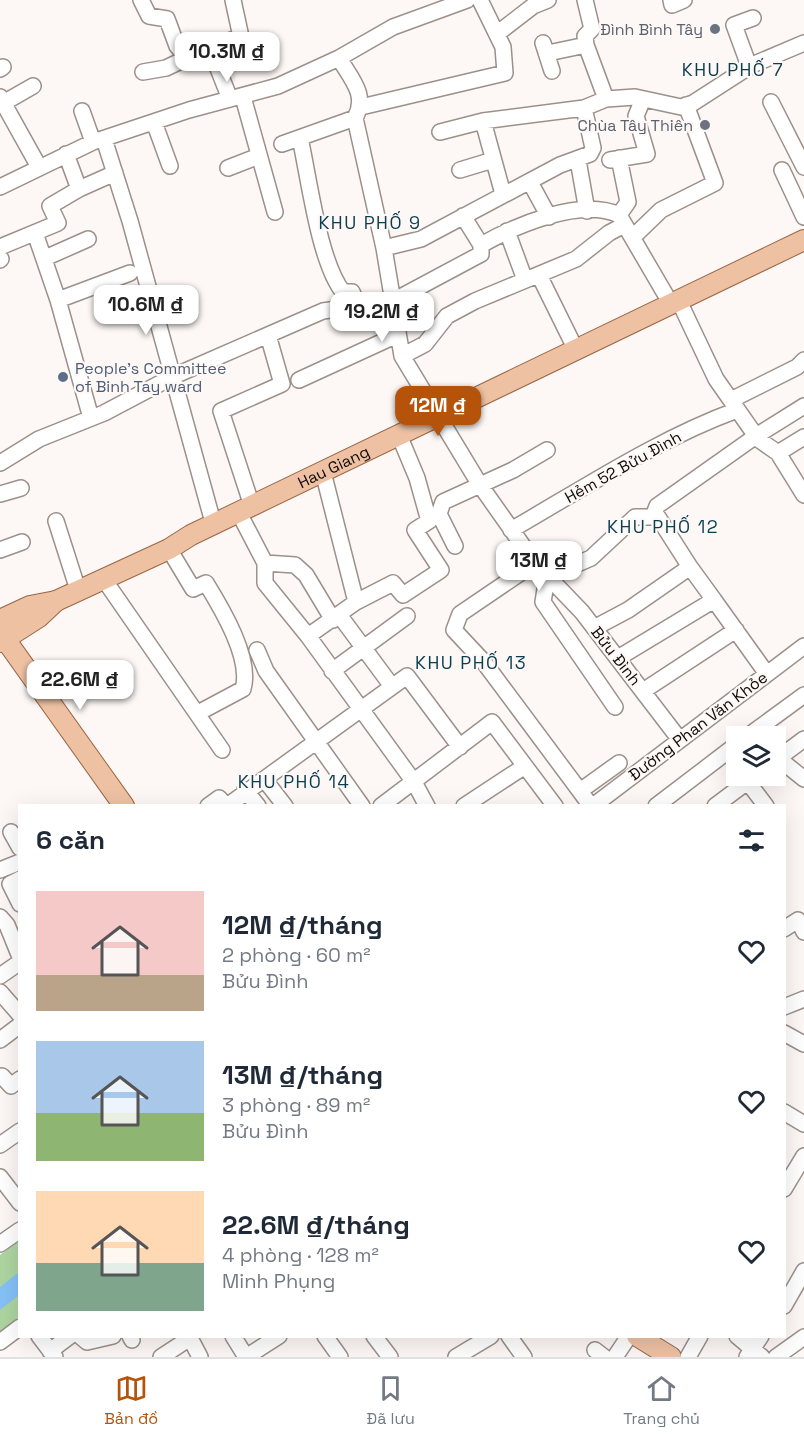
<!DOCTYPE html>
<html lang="vi">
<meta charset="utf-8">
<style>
:root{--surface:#fff;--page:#f6f6f7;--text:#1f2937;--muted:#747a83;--line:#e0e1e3;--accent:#b45309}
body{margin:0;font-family:"Space Grotesk",sans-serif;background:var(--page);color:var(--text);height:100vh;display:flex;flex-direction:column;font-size:22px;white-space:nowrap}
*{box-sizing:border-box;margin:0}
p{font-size:20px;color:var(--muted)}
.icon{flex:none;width:33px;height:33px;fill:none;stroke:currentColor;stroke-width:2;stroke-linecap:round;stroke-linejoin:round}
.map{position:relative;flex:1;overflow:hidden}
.details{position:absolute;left:18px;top:804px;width:768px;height:534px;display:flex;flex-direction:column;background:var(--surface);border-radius:0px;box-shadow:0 6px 24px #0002}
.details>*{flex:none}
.tools{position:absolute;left:726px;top:726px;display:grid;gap:12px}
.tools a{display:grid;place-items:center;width:60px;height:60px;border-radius:0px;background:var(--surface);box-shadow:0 6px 24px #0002;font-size:30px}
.price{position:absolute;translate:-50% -51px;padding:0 14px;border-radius:12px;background:#fff;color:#222;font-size:20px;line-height:39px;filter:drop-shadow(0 2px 3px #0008)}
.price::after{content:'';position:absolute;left:50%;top:36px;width:18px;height:14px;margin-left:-9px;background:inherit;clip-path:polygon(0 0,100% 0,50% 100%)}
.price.on{background:var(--accent);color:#fff}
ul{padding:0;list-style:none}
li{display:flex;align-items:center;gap:18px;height:150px;padding:0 18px}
li span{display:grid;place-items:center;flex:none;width:168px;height:120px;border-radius:0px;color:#555}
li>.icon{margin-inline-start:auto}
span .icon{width:72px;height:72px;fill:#fffc;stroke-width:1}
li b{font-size:26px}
h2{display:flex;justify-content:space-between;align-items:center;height:72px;padding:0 18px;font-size:26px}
.menu{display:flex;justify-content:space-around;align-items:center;height:84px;border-top:2px solid var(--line);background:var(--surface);font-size:16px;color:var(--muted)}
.menu a{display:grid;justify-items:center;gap:3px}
.menu .on{color:var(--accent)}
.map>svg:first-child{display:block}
</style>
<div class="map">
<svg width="804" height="1357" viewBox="0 0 804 1357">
<rect width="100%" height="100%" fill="#fdf8f5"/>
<path fill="#add5a1" d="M19,1241V1317L0,1332V1255Z"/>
<path fill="#85c1f7" d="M19,1272V1295L0,1310V1287Z"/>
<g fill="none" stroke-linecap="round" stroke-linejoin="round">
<defs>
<path id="minor" d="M141,0L149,16L167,19L177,46L187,58
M585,0L592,29L585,36L586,45L606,99
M671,0L672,5L684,0
M498,33L533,6L548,0
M543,43L552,71
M548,53L586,45
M339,58C351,79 368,95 355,118L384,248L402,356L480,485L535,563L582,612L680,740
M749,66L734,25L753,18
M0,69L3,67
M143,72L166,68L187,58L215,61
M0,97L39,167
M243,97L275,212
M230,99L215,61L231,40L241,37L233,0
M771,102L804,167
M0,105L33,86
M361,107L505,73L503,47L480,0
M82,111L93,142
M154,122L170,166
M440,132L483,121
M300,138C309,178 319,262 343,292H352L359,307
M104,139L130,221L214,526
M282,144L355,118
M66,154L79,189L115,173
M578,160L587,211
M610,160L647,154L636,116L643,99
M228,168L259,156
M460,170L493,160
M782,170L804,217
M530,182L549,217
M0,187L93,142L189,110L278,86L339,58L393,27L467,0
M503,194L483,121L584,108L606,99L635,97L681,107L693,103L752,65L804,43
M619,215L628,202L619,158
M463,216L481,245
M507,231L525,280
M35,233L58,300L91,418
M633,237L661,210L715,183L686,105
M0,247L58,223L50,206L79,189
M384,248L421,239L560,165L590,154L593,148L584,108
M45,258L88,239
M0,260L1,259
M539,275L576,350
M58,300L130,273
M679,301L716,379L758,439L778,453L804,495
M402,356L425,344L447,316L475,301L576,259L609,233L624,225
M299,380L397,335
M731,400L797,367L804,360
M778,453L804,437
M0,463L39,439L104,413L174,376L323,311L393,301L481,254V245C515,226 580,197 619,215L671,304
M0,494L21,488
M252,506L221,411L282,384L268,335
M239,513L265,563V583L308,636L414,782L427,806
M653,517L657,506L756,436L804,406
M56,521L78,590
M511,530C584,488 658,439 737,410
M455,546L439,514L443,502L513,470L547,450
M169,549L193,589L206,583C222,609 252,659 243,689L198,713
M0,550L22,542
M265,563L295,565L306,575L333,620
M535,563L460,614L454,630L483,661L591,806
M103,578L222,750
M356,602L393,583L403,595L441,570L415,530L429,521L417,478L399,435
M340,616L391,685
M594,628L628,610L690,567L714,600
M308,636L356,602L323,472
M257,650L266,671L362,806
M618,658L714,600L767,674
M332,671L407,616
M643,691L736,630
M615,707L543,602L547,577L591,558L635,517H658L690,567
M748,736L804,695
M778,758L804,779
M776,760L804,739
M264,779L285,806
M747,781L766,806
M245,790L258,806
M580,791L619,763
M208,806L219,798L226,806
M227,806L407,676L460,747
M381,806L492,722L555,806
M464,806L525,766
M593,806L804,646
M656,806L736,745
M715,806L755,776
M11,832L20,848
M0,870L20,862
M20,879L10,884L20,904
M0,917L7,925L20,957
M784,929L798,920L804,932
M0,976L20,962
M0,992L20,1015
M784,1007L804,999
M784,1033L804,1044
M0,1040L20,1025
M0,1078L2,1076L11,1086L20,1079
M784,1112L804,1124
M0,1145L20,1131
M0,1177L20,1203
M784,1189L804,1156
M0,1244L20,1230
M784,1306L804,1271
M39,1336L55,1357
M80,1336L87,1342L113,1336
M130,1336L132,1340
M189,1336L200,1357
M233,1336L246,1357
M325,1336L340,1357
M374,1336L390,1357
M509,1336L524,1357
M737,1336L762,1357
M0,1342L20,1327
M595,1350L604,1357
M50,1351L70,1336
M161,1357L190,1338
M246,1357L279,1336
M456,1357L491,1336
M615,1357L629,1336
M688,1357L700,1336
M747,1357L761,1336
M776,1357L804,1337"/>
<g id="major">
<path id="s1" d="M0,620L30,606L56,601L169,549L191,535L804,240"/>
<path d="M0,632L124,806"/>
<path d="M0,642L39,617L56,601"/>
<path d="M637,1336L671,1357"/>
</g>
</defs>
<use href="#minor" stroke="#9c908a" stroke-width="18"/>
<use href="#major" stroke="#996646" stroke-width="22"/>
<use href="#minor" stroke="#fff" stroke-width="15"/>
<use href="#major" stroke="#eec1a3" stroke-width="20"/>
</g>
<g fill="#6b7280" stroke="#fdf8f5" stroke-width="2">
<circle cx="715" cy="29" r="6"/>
<circle cx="705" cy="125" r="6"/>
</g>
<circle fill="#5c6f8a" stroke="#fdf8f5" stroke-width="2" cx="63" cy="377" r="6"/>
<g text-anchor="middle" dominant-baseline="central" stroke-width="4.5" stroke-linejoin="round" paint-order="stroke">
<g font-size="16" fill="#5b616d" stroke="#fdf8f5" text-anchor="end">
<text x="703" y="29">Đình Bình Tây</text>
<text x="693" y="125">Chùa Tây Thiên</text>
</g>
<g font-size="16" fill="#4e5e75" stroke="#fdf8f5" text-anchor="start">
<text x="75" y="368">People's Committee<tspan x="75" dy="18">of Binh Tay ward</tspan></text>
</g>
<g font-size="16" fill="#100c0a" stroke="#fdf8f5">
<text stroke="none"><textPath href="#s1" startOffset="368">Hau Giang</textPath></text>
<text transform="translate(623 467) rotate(-29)">Hẻm 52 Bửu Đình</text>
<text transform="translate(616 656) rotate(52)">Bửu Đình</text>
<text transform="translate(698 726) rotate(-37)">Đường Phan Văn Khỏe</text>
</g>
<g font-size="18" letter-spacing="1.5" fill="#0b3e50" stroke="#fdf8f5">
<text x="733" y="69">KHU PHỐ 7</text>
<text x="370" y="222">KHU PHỐ 9</text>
<text x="663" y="526">KHU PHỐ 12</text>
<text x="471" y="662">KHU PHỐ 13</text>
<text x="294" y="781">KHU PHỐ 14</text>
</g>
</g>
</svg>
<div class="tools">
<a><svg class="icon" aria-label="layers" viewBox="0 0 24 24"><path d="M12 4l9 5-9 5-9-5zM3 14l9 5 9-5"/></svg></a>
</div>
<b class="price" style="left:227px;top:83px">10.3M ₫</b>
<b class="price" style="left:146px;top:336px">10.6M ₫</b>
<b class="price" style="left:382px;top:343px">19.2M ₫</b>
<b class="price on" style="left:438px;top:437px">12M ₫</b>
<b class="price" style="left:539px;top:592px">13M ₫</b>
<b class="price" style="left:80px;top:711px">22.6M ₫</b>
<section class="details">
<h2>6 căn<svg class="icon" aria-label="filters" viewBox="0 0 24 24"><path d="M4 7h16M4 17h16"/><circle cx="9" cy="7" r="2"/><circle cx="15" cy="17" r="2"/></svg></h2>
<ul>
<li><span style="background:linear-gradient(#f6c9c9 70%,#b9a48a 0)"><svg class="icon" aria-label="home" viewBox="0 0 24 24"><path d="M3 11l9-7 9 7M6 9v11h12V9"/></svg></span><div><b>12M ₫/tháng</b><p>2 phòng · 60 m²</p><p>Bửu Đình</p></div><svg class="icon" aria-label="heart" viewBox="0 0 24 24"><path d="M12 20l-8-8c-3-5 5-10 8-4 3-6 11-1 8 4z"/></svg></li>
<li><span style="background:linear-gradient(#a9c7e8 60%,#8fb573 0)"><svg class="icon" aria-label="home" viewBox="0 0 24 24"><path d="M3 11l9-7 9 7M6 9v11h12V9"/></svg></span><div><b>13M ₫/tháng</b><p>3 phòng · 89 m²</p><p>Bửu Đình</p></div><svg class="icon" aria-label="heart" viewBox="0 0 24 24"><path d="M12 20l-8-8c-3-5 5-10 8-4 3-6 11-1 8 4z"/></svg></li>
<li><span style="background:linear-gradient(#ffd9b3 60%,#7fa58c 0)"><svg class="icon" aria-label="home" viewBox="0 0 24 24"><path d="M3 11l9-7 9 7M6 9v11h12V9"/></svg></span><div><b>22.6M ₫/tháng</b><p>4 phòng · 128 m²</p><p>Minh Phụng</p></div><svg class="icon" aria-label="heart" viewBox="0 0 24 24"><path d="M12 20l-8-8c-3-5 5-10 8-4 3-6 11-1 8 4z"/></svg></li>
</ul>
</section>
</div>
<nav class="menu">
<a class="on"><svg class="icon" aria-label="map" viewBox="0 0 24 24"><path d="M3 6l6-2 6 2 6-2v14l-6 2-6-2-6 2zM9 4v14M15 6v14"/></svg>Bản đồ</a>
<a><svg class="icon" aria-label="saved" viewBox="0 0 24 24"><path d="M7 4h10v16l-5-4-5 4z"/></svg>Đã lưu</a>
<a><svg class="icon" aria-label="home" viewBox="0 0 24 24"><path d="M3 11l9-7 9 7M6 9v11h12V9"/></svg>Trang chủ</a>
</nav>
